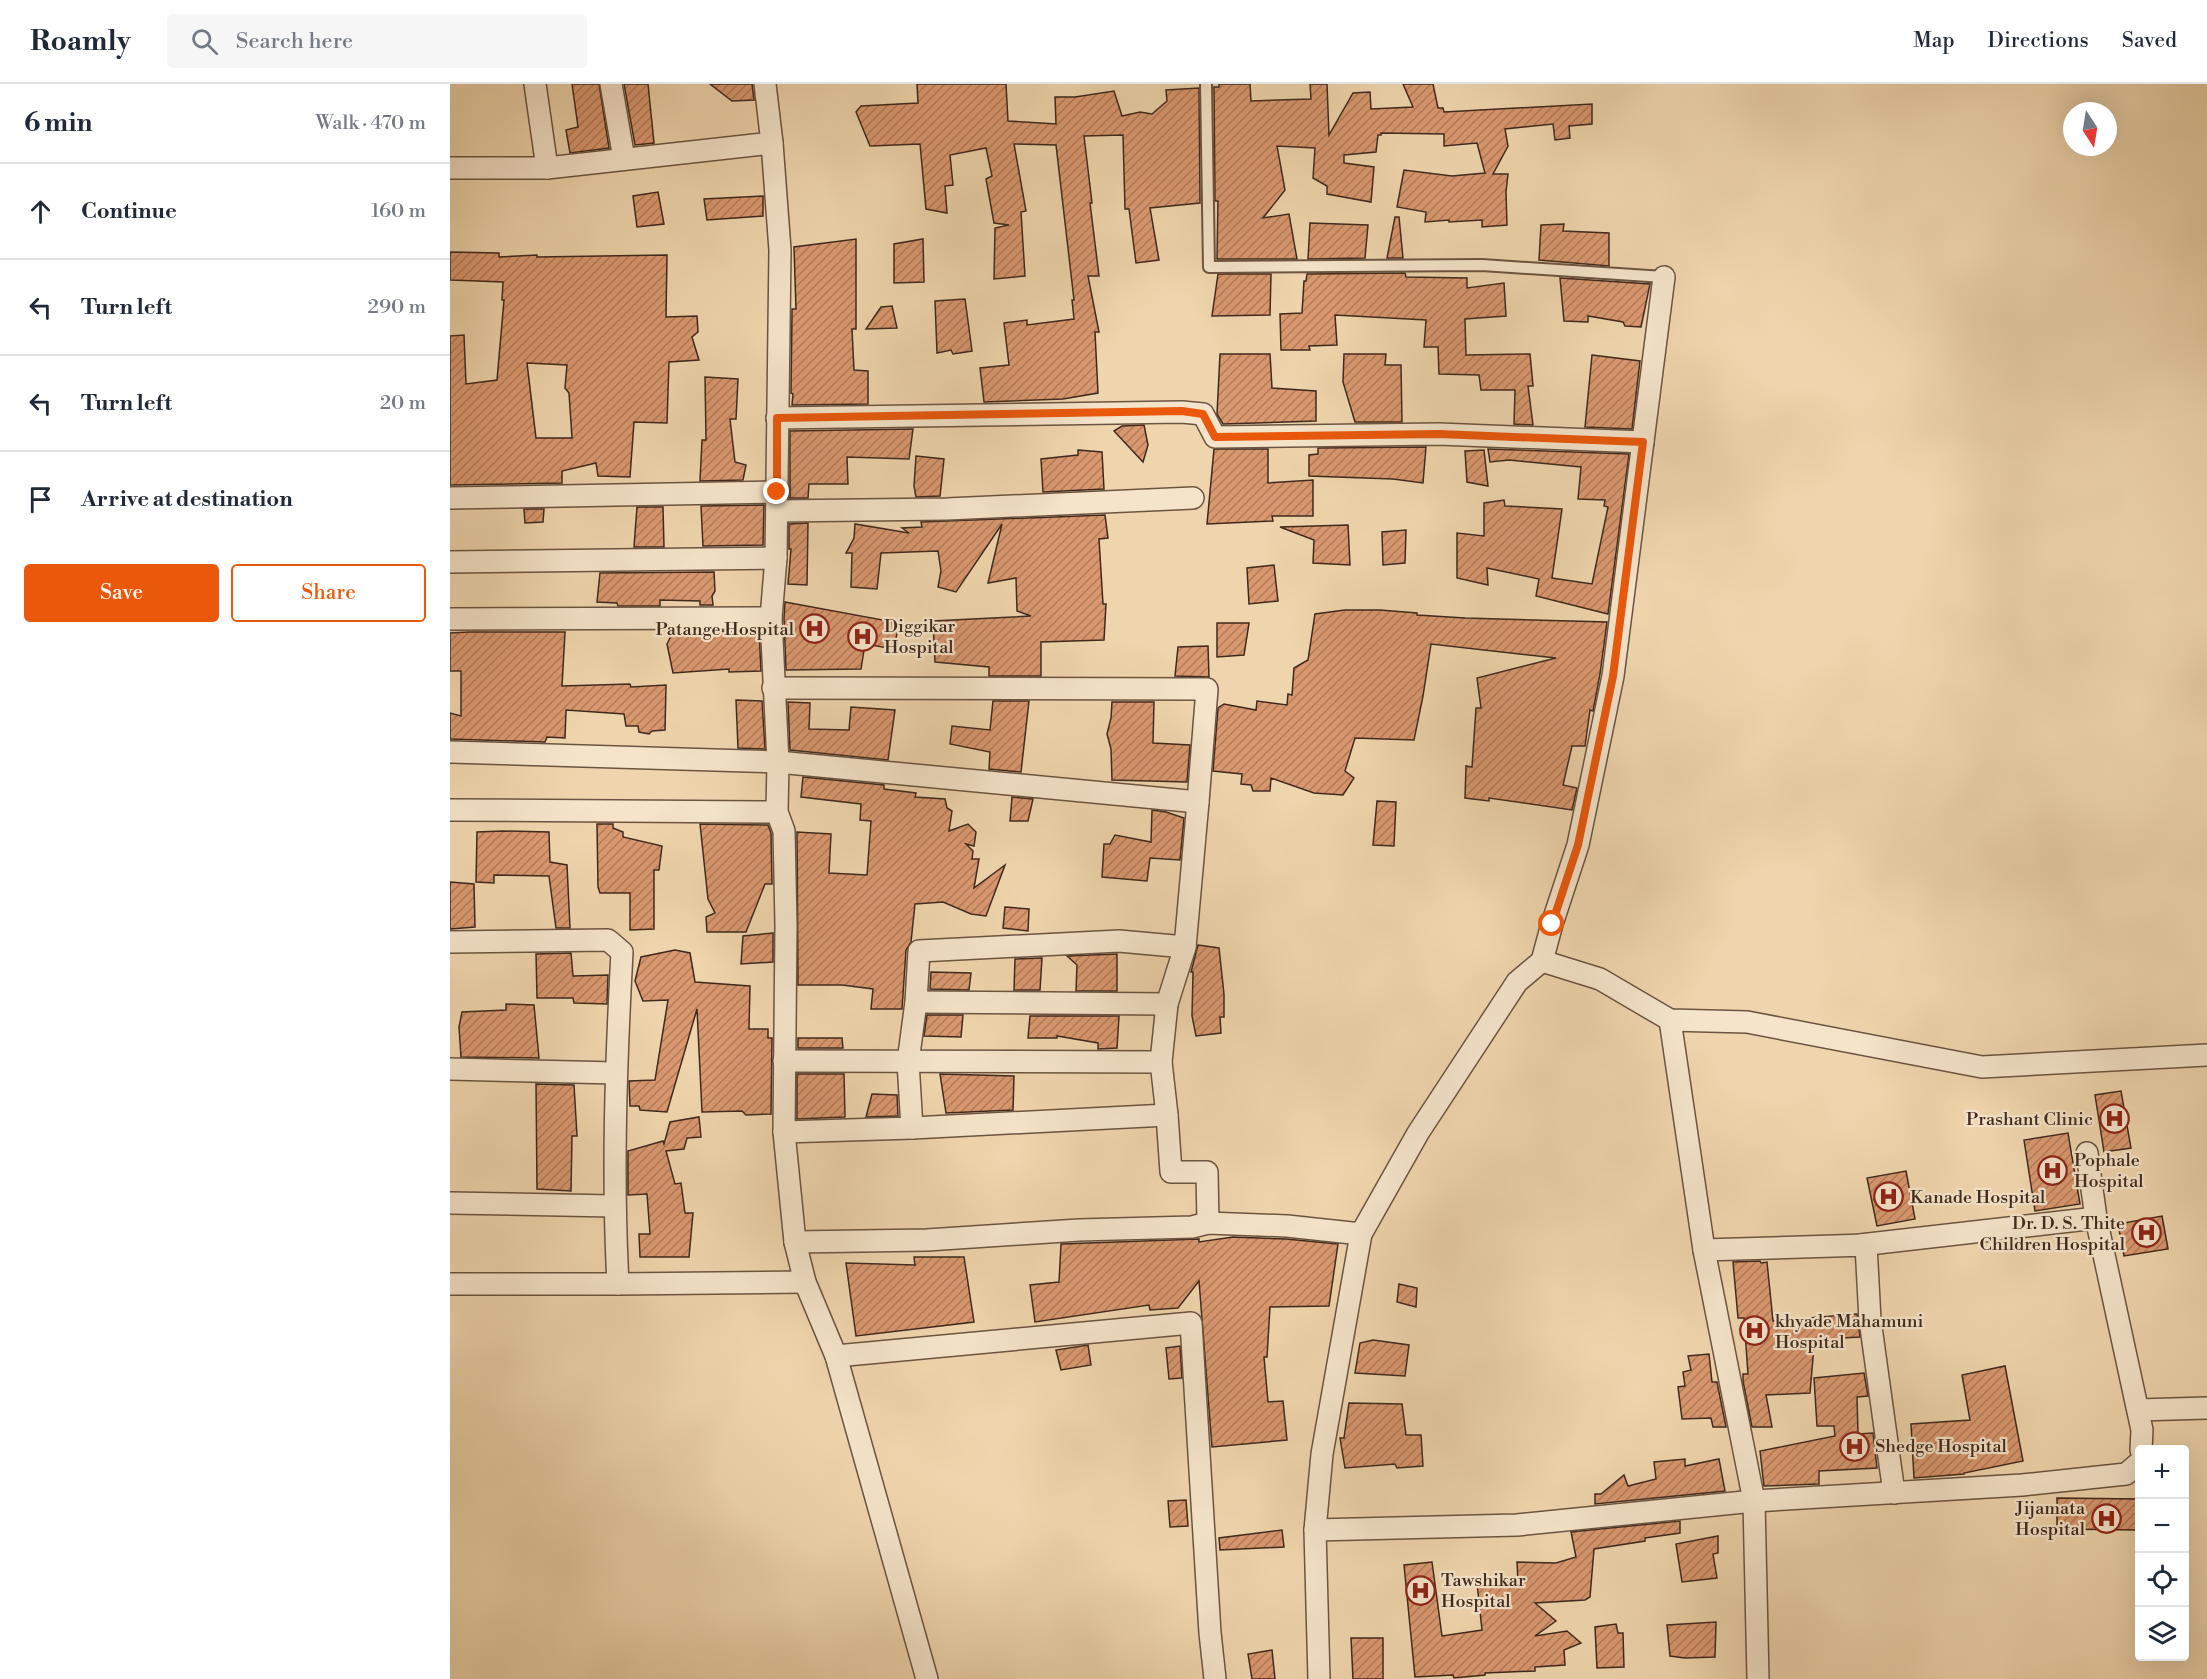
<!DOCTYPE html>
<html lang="en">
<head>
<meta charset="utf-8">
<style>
  :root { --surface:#fff; --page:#f6f6f7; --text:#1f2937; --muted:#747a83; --line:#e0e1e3; --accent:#ea580c }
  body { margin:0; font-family:"Libre Bodoni",serif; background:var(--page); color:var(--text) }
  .controls { position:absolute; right:18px; bottom:18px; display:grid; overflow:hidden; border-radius:6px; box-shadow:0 6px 24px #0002 }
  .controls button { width:54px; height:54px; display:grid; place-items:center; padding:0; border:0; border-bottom:2px solid var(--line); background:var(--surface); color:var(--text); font:30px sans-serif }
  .compass { position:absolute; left:1613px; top:18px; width:54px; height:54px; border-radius:50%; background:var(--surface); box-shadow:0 6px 24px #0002; rotate:168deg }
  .stop { position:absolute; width:18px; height:18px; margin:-14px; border:4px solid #ea580c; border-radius:50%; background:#fff }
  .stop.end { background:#ea580c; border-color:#fff; box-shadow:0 2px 6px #0008 }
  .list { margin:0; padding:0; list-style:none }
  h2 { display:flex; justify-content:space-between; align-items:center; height:78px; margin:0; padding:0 24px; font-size:26px }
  h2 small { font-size:20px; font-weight:400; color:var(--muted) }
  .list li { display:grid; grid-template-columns:39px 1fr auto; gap:18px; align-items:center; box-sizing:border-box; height:96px; padding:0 24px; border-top:2px solid var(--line) }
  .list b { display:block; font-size:22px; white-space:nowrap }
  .list em { font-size:20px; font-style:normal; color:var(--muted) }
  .actions { display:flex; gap:12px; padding:18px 24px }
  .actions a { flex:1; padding:14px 0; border:2px solid var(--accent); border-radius:6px; text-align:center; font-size:21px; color:var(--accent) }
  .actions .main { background:var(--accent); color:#fff }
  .icon { flex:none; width:33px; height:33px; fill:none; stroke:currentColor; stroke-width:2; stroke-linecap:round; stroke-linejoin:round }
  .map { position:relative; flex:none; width:1757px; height:1595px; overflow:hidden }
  header { display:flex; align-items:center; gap:36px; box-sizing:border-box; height:84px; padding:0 30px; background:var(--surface); border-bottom:2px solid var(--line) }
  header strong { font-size:28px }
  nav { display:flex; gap:33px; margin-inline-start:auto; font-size:21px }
  .search { width:420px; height:54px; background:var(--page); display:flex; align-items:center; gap:15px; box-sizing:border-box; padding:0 21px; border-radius:6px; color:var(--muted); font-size:22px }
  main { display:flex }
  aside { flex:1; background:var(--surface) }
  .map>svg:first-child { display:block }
  .building { fill:url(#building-hatch); stroke:#3f291d; stroke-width:1.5; fill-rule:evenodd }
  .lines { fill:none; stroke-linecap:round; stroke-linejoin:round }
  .lane-casing { stroke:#6b5441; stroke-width:14 }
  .street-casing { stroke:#6b5441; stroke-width:24 }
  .lane { stroke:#f5e4ca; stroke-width:10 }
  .street { stroke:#f5e4ca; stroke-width:21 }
  .route { stroke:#ea580c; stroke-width:8 }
  .labels { text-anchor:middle; stroke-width:4.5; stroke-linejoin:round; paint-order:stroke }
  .poi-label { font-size:18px; fill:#3f291d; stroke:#f5e4ca; text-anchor:start }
</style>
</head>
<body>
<header>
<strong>Roamly</strong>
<div class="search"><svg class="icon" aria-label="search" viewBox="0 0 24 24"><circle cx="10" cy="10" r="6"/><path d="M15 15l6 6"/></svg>Search here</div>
<nav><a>Map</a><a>Directions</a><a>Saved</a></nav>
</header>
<main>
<aside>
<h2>6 min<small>Walk · 470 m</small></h2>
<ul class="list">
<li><svg class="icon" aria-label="ahead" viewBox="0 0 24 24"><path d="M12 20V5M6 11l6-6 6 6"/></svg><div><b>Continue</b></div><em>160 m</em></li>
<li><svg class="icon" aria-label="left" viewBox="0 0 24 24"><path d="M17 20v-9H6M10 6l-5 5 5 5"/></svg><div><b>Turn left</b></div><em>290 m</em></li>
<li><svg class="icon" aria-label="left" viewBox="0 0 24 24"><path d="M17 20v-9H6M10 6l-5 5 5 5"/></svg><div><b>Turn left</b></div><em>20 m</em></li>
<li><svg class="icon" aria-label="arrive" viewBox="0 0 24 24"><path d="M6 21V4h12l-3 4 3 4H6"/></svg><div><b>Arrive at destination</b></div></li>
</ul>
<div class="actions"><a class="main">Save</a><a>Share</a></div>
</aside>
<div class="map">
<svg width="1757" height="1595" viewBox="0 0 1757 1595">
  <defs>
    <pattern id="building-hatch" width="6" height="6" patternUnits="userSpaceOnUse" patternTransform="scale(1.5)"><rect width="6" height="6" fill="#da986f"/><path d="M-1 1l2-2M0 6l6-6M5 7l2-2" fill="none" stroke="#b27c5b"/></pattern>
  </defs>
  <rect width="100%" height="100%" fill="#efd5ad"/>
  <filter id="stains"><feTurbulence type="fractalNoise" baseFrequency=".00333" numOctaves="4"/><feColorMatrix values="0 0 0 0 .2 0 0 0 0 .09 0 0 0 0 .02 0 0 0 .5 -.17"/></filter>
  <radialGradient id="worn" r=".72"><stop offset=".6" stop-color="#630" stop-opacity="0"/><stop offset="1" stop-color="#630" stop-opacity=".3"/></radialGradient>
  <g class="building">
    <polygon points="122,0 149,0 159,64 120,69 116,46 128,43"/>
    <polygon points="174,0 198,0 204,59 185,61"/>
    <polygon points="260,0 302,0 304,16 282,17"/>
    <polygon points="467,0 556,0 558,37 606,40 605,13 625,13 664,7 672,32 690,28 702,30 717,17 716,6 749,4 750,119 700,124 709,176 686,179 679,125 675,125 673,51 634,52 642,119 640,119 649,192 638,192 649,248 645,248 648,309 613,315 534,318 530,284 559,281 554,239 577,236 577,241 624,235 622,216 624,216 606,61 564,60 576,127 571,128 575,192 544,195 545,144 559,141 544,139 536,95 542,92 536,64 500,71 503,101 495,102 497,129 476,125 470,60 420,62 406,28 411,22 468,19"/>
    <polygon points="769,0 800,0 801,17 861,15 860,0 877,0 879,51 903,9 920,8 921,25 963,23 953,0 983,0 988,24 993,24 994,28 1142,20 1142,40 1119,42 1120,54 1105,56 1103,40 1055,45 1058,62 1043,90 1058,90 1056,108 1057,141 1032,143 1032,136 999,138 999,136 975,138 976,128 947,123 954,86 1002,92 1035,89 1027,59 994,62 994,50 931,49 931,51 928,51 926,68 894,71 894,79 924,83 921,118 877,110 877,102 863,94 865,64 827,62 835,106 813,134 839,130 847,175 767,175 768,117 765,117 764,3 769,3"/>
    <polygon points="208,108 214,140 187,143 183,112"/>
    <polygon points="313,112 313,132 257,136 254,115"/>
    <polygon points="945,133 949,133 953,174 937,174"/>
    <polygon points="860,139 918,141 915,174 858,175"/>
    <polygon points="1114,140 1113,147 1159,149 1159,182 1089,176 1091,141"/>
    <polygon points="406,155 406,245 402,245 404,286 418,287 418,320 342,321 343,310 341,309 342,230 342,225 346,225 344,163"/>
    <polygon points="473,155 474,198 444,199 444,160"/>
    <path d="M0,168L49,169V173L87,171V173L217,171L216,233L247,232L248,248L242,253L249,276L219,278L217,339L184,338L180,393L148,392L146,379L112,387V399L0,401V252L14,251L16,300L47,296L54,216H52L53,198L0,196ZM77,279L117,281L115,304L119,309L122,354H86Z"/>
    <polygon points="955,189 956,193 1017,194 1017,204 1054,199 1056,232 1015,235 1016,271 1080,270 1083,302 1078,302 1083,341 1064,340 1065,306 1031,306 1029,291 989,290 988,263 974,263 976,236 885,231 887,261 859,262 860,266 831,266 830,230 852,229 854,197 856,197 857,190"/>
    <polygon points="768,190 821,190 820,231 762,232"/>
    <polygon points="1110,194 1200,200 1191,243 1175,242 1173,238 1138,232 1138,238 1114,237"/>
    <polygon points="515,215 522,267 503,270 501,266 487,269 485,217"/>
    <polygon points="442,222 447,244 416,245 431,223"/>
    <polygon points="770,270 820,270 822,304 866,307 866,337 773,340 767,330"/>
    <polygon points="894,270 936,270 935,281 951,281 952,338 905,338 893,298"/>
    <polygon points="1142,271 1190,277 1182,345 1135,343"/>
    <polygon points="255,293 288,295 286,335 280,335 285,378 296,381 293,396 250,397 252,356 256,356"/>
    <polygon points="694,341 698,361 693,378 664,347 672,342"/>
    <polygon points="463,345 459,375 397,373 398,400 359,400 358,414 340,414 340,347"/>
    <polygon points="976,363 973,399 943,395 859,392 859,371 868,370 868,364"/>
    <polygon points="764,365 818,365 818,399 863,396 863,432 822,432 823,437 757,440"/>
    <polygon points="1038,365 1179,370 1158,530 1086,512 1089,495 1037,484 1038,501 1007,494 1007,449 1034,452 1034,419 1054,416 1055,422 1112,425 1102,494 1142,500 1158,423 1154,422 1155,416 1128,415 1131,383 1059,376 1040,378"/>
    <polygon points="628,366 652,368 654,405 593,408 591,375 628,371"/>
    <polygon points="1034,366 1038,402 1017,398 1015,367"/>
    <polygon points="466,372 494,375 490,412 466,413 464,402"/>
    <polygon points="314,421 313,461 253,462 251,422"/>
    <polygon points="187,423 213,423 214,463 184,463"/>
    <polygon points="74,425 94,425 93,438 75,439"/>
    <polygon points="655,431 658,454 649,455 653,520 656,520 654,556 591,558 591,592 539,592 539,583 485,578 483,537 581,532 567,527 566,494 538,499 552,440 506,508 488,503 491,487 488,467 431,469 427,505 401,503 402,469 396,469 404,454 405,440 459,449 452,444 472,443 471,438"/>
    <polygon points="358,439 357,501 338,500 341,465 339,465 339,440"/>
    <polygon points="898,441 900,481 863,479 864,456 830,443"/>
    <polygon points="956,446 955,479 933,481 932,448"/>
    <polygon points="824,481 828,517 799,520 797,484"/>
    <polygon points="264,488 265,507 262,512 263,521 250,521 250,517 210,516 210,522 168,522 167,519 147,518 150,489"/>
    <polygon points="335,518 449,539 444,565 415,560 411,585 336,586 334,534"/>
    <polygon points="895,526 930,526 967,529 967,531 1015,534 1157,538 1150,590 1143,627 1140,626 1135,662 1122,662 1113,701 1127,704 1122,726 1039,714 1039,717 1015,714 1016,682 1022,683 1026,624 1031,624 1027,594 1106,574 981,560 973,612 964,656 905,654 895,687 904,694 893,711 864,709 821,694 820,707 803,707 801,701 791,700 792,690 763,687 768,624 774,620 806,626 807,617 837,621 838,610 842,611 844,584 858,576 865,530"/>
    <polygon points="767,539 799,539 794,571 767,573"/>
    <polygon points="251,547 309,547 311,587 279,588 279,585 223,589 217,560 222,550 251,549"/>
    <polygon points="19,548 115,548 112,602 180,600 181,603 216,601 215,646 202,647 199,650 189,648 188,642 176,642 174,630 116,626 115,654 97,653 95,658 0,655 0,629 11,632 11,587 0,587 0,549"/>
    <polygon points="758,562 759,593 725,592 728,563"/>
    <polygon points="286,616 312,617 315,665 288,664"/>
    <polygon points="543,617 579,617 571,688 539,685 540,668 500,660 502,642 540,646"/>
    <polygon points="338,618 360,619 359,645 399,646 401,623 445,626 438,676 340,666"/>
    <polygon points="662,618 704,618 703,659 740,661 737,698 662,696 661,665 657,650 661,634"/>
    <polygon points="353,693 434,701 434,705 466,709 465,713 495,715 497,724 502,727 499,747 518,740 526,748 524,762 516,760 523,767 522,775 529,775 524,804 555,781 536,832 521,830 493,818 465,820 461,858 456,866 452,925 421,925 423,905 392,901 348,901 347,748 381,750 379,789 417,791 421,737 410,736 411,720 351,713"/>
    <polygon points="562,713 583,715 578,737 560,737"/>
    <polygon points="927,717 946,718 944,762 923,761"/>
    <polygon points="702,726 716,728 734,734 730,776 700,774 697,797 652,793 654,760 660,760 665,751 701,758"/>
    <polygon points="147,740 163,740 163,744 173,748 173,753 212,762 209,786 204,786 204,845 180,846 180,809 150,809 148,803"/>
    <polygon points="250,740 318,741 321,749 322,800 315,800 296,848 257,848 256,833 265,829 258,815"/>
    <polygon points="53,747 99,748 100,778 117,781 120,844 106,844 99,792 44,791 44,799 26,798 27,748"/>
    <polygon points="0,798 24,800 25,843 0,845"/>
    <polygon points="555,823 579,825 578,847 553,844"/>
    <polygon points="323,849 323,878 291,880 293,852"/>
    <polygon points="748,861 769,864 774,910 774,933 770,933 771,949 746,952 742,932 743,888 741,888"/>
    <polygon points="225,866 240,869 245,898 300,902 299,945 318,945 318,954 322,954 321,1030 296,1031 292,1027 252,1028 247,925 217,1028 190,1026 189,1022 180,1022 179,997 205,996 218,916 193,917 185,897 191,873"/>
    <polygon points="121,869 123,892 158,891 157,920 124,919 123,914 87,914 86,870"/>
    <polygon points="667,870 667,907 626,907 627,881 617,872"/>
    <polygon points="592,874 590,906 564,906 565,875"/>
    <polygon points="481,888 521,889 519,906 480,905"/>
    <polygon points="56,920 84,921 89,974 11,973 9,943 12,928 56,926"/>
    <polygon points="477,931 513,931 511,953 474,952"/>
    <polygon points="580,932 669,932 667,964 648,965 648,959 607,952 607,954 578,954"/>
    <polygon points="348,954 392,954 393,964 348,964"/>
    <polygon points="347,990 394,990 395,1033 347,1035"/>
    <polygon points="490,990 564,992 563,1026 496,1029"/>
    <polygon points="86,1000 124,1001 127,1052 122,1052 121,1107 87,1105"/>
    <polygon points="1671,1007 1681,1064 1654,1068 1645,1011"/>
    <polygon points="422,1010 447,1011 448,1032 416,1033"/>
    <polygon points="249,1033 251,1053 237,1054 234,1065 216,1067 225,1100 231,1099 235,1129 243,1129 239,1173 190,1173 189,1150 200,1150 197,1110 178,1111 178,1067 213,1057 214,1060 220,1038"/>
    <polygon points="1618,1049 1630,1120 1585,1127 1574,1056"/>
    <polygon points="1456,1087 1465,1135 1427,1142 1417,1094"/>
    <polygon points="1712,1132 1718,1165 1674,1172 1668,1140"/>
    <polygon points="783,1153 836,1155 888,1160 879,1222 820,1223 817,1273 814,1273 818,1318 833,1317 837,1356 762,1363 749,1197 728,1224 700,1226 699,1221 585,1238 580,1201 609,1198 611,1160 749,1155 749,1158"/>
    <polygon points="464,1173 514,1173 524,1238 406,1252 396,1179 465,1181"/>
    <polygon points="1310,1177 1311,1179 1317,1178 1323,1237 1407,1230 1410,1253 1392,1254 1392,1261 1364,1262 1360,1309 1316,1311 1322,1343 1302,1343 1293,1297 1293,1290 1298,1290 1294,1234 1288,1234 1283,1178"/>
    <polygon points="949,1200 967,1204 966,1223 947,1218"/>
    <polygon points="923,1256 959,1261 955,1292 905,1289 910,1259"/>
    <polygon points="638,1261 641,1281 611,1286 606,1266"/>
    <polygon points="730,1262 732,1294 719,1295 716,1264"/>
    <polygon points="1259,1270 1262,1298 1267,1298 1276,1343 1263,1343 1261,1334 1232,1335 1228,1303 1235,1302 1233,1288 1241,1286 1238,1272"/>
    <polygon points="1555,1282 1573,1377 1514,1389 1514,1390 1464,1394 1461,1340 1520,1336 1512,1291"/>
    <polygon points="1414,1289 1418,1312 1407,1313 1408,1350 1423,1349 1427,1384 1369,1387 1369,1400 1314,1402 1310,1367 1385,1352 1384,1342 1367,1342 1364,1294"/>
    <polygon points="899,1319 952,1320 956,1351 971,1351 973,1382 947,1384 945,1380 895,1384 890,1354 894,1354"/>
    <polygon points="1235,1375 1235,1382 1269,1375 1275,1407 1145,1420 1145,1410 1151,1410 1174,1391 1178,1402 1206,1395 1204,1378"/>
    <polygon points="1607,1414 1689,1415 1689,1446 1607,1445"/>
    <polygon points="736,1416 738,1442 720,1443 718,1417"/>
    <polygon points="1230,1437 1230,1449 1195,1454 1195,1457 1144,1465 1140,1513 1135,1516 1085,1519 1106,1537 1085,1552 1117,1547 1131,1559 1114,1566 1115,1581 1085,1583 1085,1587 1035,1589 1035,1591 1004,1594 1003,1591 965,1593 954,1481 982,1478 992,1552 1032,1546 1027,1499 1068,1497 1067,1478 1106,1479 1126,1473 1121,1448"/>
    <polygon points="832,1446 834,1463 770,1466 769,1454"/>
    <polygon points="1268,1452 1268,1469 1263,1470 1267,1494 1232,1498 1226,1460"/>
    <polygon points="1266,1538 1265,1573 1235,1574 1220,1572 1217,1541"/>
    <polygon points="1166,1540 1168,1549 1173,1549 1174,1583 1147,1584 1145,1543"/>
    <polygon points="901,1554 933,1554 933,1595 903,1595"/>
    <polygon points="822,1566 825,1595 802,1595 798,1570"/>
  </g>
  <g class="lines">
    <defs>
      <polyline id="lane" points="756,0 759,183 1032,181 1214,193"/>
      <g id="street">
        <polyline points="85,0 97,84"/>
        <polyline points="161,0 174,75"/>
        <polyline points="315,0 322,59 330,166 326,474 321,534 328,678 327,728 334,747 336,841 334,1048 345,1158 355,1198 386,1272 477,1595"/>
        <polyline points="0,84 97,84 322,59"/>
        <polyline points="327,334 732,328 753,330 765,353 989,350 1193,358"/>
        <polyline points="0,414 327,408"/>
        <polyline points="327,427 497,425 743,414"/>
        <polyline points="0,478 326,474"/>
        <polyline points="0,535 321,534"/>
        <polyline points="0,668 328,678 748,718 757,605 323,604"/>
        <polyline points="0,726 327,728"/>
        <path d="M0,858L158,856L172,868C166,979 162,1089 168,1200H0"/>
        <polyline points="1092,877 1150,895 1220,936 1297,938 1532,983 1757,971"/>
        <polyline points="466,918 717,920"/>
        <polyline points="1220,936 1254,1166 1304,1417 1308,1595"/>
        <polyline points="334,977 711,978 717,1031 462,1044"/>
        <polyline points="711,978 717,920 735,863"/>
        <polyline points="0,985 166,989"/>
        <polyline points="717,1031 721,1088 757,1088 758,1139"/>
        <polyline points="334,1048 462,1044 458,978 466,918 469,867 669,857 735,863 748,718"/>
        <polyline points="1637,1069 1646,1134 1692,1346 1691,1366"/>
        <polyline points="0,1119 164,1122"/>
        <polyline points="345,1158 477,1156 629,1146 742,1143 758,1139 837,1142 911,1150"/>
        <polyline points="1410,1161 1646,1134"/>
        <polyline points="1254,1166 1416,1161 1420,1236 1444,1409"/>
        <polyline points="168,1200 355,1198"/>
        <polyline points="386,1272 741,1239 760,1549 765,1595"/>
        <polyline points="1688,1326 1757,1324"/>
        <polyline points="865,1446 1067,1441 1304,1417 1572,1401 1676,1390 1690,1378"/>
        <polyline points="869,1595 865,1446 872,1370 911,1150 968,1049 1067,898 1092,877 1102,840 1128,761 1163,592 1214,193"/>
      </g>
    </defs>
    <use href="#lane" class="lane-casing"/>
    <use href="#street" class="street-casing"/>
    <use href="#lane" class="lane"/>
    <use href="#street" class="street"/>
  </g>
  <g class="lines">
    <polyline class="route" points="327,408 327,334 732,327 753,330 765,353 989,350 1193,358 1163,592 1128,761 1102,840"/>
  </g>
  <defs>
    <symbol id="hospital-ring" viewBox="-11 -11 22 22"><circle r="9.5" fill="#f5e4ca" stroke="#8f2418" stroke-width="1.5"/><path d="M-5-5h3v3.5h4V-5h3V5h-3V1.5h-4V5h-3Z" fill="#8f2418"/></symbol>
  </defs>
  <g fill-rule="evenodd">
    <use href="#hospital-ring" x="348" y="528" width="33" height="33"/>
    <use href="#hospital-ring" x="396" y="536" width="33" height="33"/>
    <use href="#hospital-ring" x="1648" y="1018" width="33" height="33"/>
    <use href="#hospital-ring" x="1586" y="1070" width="33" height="33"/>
    <use href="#hospital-ring" x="1422" y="1096" width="33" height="33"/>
    <use href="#hospital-ring" x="1680" y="1132" width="33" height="33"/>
    <use href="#hospital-ring" x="1288" y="1230" width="33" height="33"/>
    <use href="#hospital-ring" x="1388" y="1346" width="33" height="33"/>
    <use href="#hospital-ring" x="1640" y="1418" width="33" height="33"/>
    <use href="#hospital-ring" x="954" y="1490" width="33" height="33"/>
  </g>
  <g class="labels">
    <g class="poi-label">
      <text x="434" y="548">Diggikar<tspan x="434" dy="21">Hospital</tspan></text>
      <text x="344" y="551" text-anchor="end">Patange Hospital</text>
      <text x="1643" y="1041" text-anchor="end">Prashant Clinic</text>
      <text x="1624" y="1082">Pophale<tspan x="1624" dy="21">Hospital</tspan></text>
      <text x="1460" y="1119">Kanade Hospital</text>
      <text x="1675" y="1145" text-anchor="end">Dr. D. S. Thite<tspan x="1675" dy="21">Children Hospital</tspan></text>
      <text x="1325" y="1243">khyade Mahamuni<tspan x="1325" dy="21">Hospital</tspan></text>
      <text x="1425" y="1368">Shedge Hospital</text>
      <text x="1635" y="1430" text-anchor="end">Jijamata<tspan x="1635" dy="21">Hospital</tspan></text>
      <text x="991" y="1502">Tawshikar<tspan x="991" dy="21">Hospital</tspan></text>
    </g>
  </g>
  <rect width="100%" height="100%" filter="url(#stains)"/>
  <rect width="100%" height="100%" fill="url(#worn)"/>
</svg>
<div class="controls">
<button>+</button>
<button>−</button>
<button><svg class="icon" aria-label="locate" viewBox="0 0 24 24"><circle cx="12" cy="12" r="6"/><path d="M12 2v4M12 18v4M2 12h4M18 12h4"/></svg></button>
<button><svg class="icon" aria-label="layers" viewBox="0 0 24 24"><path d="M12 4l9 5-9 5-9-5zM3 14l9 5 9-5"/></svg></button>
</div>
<svg class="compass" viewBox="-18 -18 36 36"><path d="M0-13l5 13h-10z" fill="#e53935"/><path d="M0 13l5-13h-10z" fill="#747a83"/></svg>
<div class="stop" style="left:1102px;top:840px"></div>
<div class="stop end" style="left:327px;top:408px"></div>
</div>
</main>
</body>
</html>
